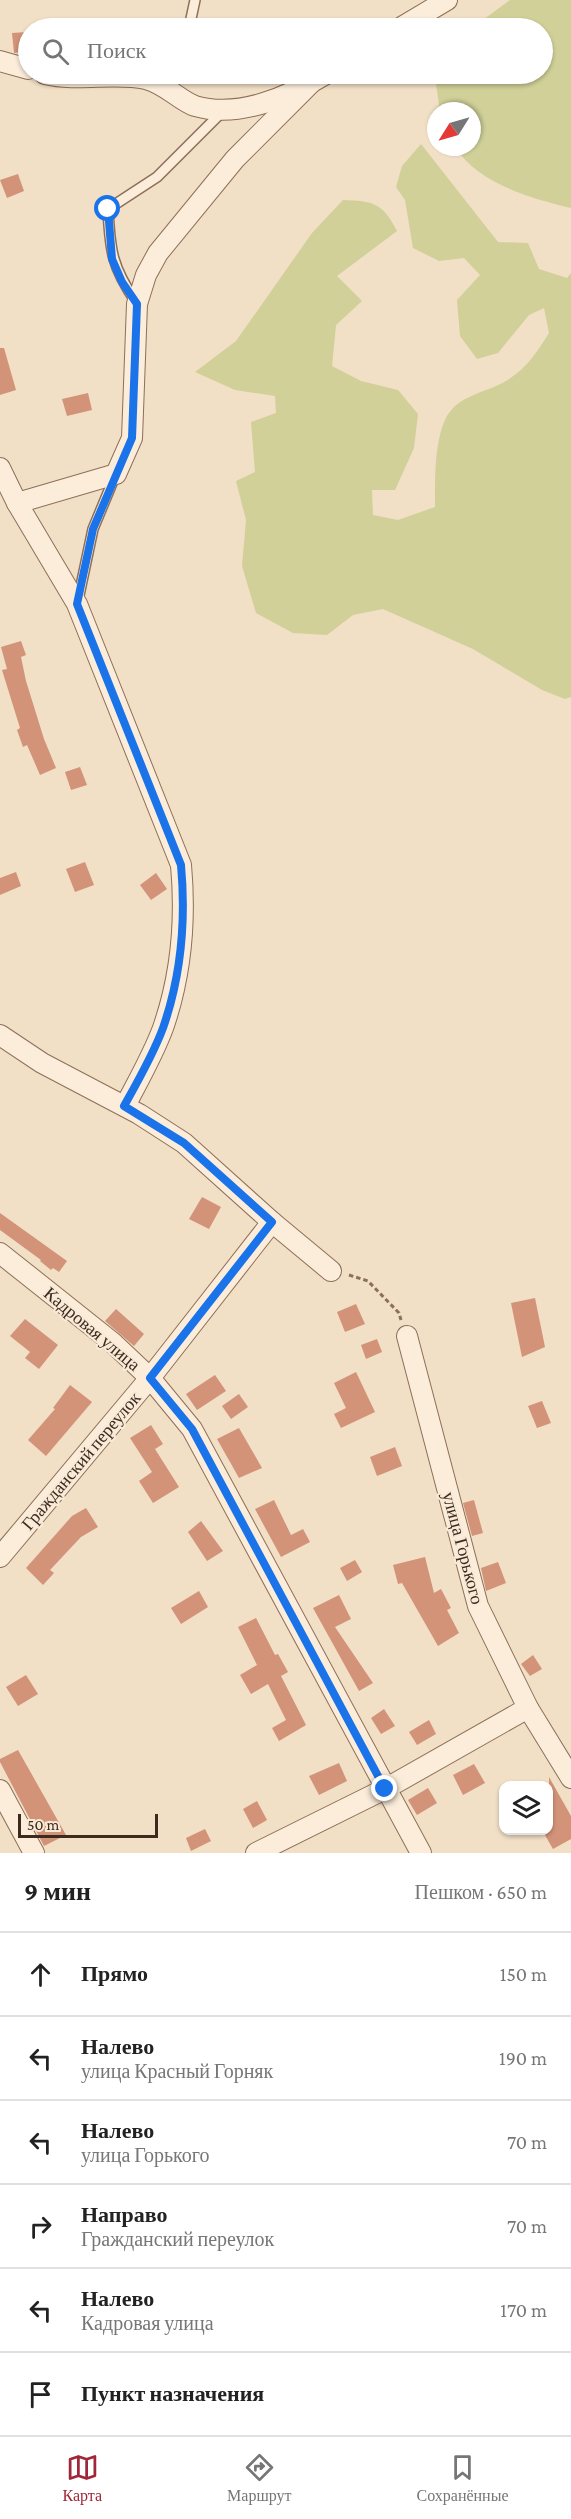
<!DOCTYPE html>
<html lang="ru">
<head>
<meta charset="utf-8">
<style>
  :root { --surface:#fff; --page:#f2f2f2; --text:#222; --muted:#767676; --line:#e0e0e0; --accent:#a12637 }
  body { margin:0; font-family:"Crimson Pro",serif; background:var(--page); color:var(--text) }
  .controls { position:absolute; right:18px; bottom:18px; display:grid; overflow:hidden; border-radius:12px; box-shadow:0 2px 4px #0004 }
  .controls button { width:54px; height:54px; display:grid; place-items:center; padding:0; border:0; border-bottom:2px solid var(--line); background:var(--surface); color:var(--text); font:30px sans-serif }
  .compass { position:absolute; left:427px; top:102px; width:54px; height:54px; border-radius:50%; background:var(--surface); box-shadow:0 2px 4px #0004; rotate:233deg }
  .scale { position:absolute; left:18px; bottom:15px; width:140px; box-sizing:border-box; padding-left:6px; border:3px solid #3d2a1f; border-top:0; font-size:16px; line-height:21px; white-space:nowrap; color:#3d2a1f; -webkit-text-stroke:4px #f8ead6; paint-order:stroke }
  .stop { position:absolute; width:18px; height:18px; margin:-14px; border:4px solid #1a73e8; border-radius:50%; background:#fff }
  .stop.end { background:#1a73e8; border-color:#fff; box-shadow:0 2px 6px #0008 }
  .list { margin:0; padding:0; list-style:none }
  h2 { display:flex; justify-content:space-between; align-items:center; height:78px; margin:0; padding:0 24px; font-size:26px }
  h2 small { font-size:20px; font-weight:400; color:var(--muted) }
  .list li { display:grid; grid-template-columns:39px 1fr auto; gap:18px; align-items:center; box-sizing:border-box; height:84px; padding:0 24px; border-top:2px solid var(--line) }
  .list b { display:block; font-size:22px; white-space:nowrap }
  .list p { margin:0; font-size:20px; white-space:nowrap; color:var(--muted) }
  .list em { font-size:20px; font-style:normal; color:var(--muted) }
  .icon { flex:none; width:33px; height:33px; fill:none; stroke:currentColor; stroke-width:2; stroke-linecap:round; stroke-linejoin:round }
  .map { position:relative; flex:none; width:571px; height:1853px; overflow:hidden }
  .search { position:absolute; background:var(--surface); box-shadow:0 2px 4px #0004; left:18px; right:18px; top:18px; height:66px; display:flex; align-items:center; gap:15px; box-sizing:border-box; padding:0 21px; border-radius:33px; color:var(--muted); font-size:22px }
  .sheet { height:582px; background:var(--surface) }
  nav { display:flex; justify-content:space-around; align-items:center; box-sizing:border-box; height:84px; border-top:2px solid var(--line); background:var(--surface); font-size:16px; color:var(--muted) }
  nav a { display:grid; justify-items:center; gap:3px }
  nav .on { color:var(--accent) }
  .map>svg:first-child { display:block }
  .green { fill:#d0d098 }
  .building { fill:#d29379 }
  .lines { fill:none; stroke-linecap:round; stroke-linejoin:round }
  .lane-casing { stroke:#8e6f5a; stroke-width:12 }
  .street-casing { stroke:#8e6f5a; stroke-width:22 }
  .path { stroke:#8e6f5a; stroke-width:3; stroke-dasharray:4.5 3; stroke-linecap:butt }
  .lane { stroke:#fbedda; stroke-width:9 }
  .street { stroke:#fbedda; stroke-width:20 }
  .route { stroke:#1a73e8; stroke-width:8 }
  .labels { text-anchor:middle; stroke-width:4.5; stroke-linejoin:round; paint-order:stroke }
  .street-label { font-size:18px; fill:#3d2a1f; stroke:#f8ead6 }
</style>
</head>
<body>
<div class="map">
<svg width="571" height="1853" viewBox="0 0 571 1853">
  <rect width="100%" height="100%" fill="#f1dfc6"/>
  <g class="green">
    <path d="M510,0H571V208C530,198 479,184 455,147H472V111H440L436,84L443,74H542V28H472Z"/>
    <path d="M421,144L498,242L528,243L539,269L567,278L571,273V697L565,699L542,690L473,649L383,609L353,615L327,635L293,633L256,613L242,566L246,520L236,481L255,472L251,422L276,413L275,396L235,390L195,372L236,341L312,233L343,200C373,201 383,203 397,231L337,276L362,301L336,325L332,366L361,381L398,390L418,414L414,448L395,490H372L373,515L398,520L435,507C435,481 434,444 445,420C456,395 486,393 506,381C527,368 537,352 549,333L544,308L529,315L498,353L477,359L460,336L457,300L480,275L464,258L439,261L413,248L405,200L396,187L402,166Z"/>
  </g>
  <g class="building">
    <polygon points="27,32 28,51 14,53 12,33"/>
    <polygon points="18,174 24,191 7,198 0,180"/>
    <polygon points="0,348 4,348 16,390 0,395"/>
    <polygon points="88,393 92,410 67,416 62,399"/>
    <polygon points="21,641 26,655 21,657 26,681 44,739 56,768 40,775 27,745 23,747 17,730 20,728 2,670 7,669 1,647"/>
    <polygon points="80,767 87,785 71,790 65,772"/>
    <polygon points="85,862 94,885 75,892 66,869"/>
    <polygon points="16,872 21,886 0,895 0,878"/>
    <polygon points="156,873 167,889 151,900 140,885"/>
    <polygon points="202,1197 221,1207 209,1229 189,1219"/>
    <polygon points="0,1213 67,1261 59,1272 53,1268 51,1270 40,1261 41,1260 0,1230"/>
    <polygon points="535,1298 545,1347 522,1357 511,1303"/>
    <polygon points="356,1304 365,1324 345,1332 337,1312"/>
    <polygon points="116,1309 144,1334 134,1346 105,1321"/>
    <polygon points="25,1319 58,1345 39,1369 25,1358 30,1352 10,1336"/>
    <polygon points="377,1339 382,1352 366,1359 361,1345"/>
    <polygon points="356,1372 375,1412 341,1428 334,1414 346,1408 334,1383"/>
    <polygon points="215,1375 226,1391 197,1410 186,1394"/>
    <polygon points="70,1385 92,1402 46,1456 28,1440 55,1409 53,1408"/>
    <polygon points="239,1394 248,1407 231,1419 222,1406"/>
    <polygon points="542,1401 551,1423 537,1428 528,1406"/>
    <polygon points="151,1425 163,1444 155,1449 179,1487 153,1503 139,1481 152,1472 130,1438"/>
    <polygon points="239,1428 262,1468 239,1478 217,1439"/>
    <polygon points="395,1447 402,1466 377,1476 370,1457"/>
    <polygon points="274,1500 291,1535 303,1529 310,1542 281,1557 255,1509"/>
    <polygon points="474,1500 483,1533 472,1536 463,1503"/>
    <polygon points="86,1508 98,1527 81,1537 50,1570 54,1573 43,1585 26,1568 72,1516"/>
    <polygon points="201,1521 223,1551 207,1561 188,1532"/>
    <polygon points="425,1557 434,1593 441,1589 451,1608 447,1610 459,1633 438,1646 402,1583 398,1584 393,1565"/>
    <polygon points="355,1560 362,1572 347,1581 340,1568"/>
    <polygon points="498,1562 506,1583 486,1591 481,1568"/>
    <polygon points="199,1591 208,1607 181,1624 171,1608"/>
    <polygon points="339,1595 351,1619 335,1627 373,1683 359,1691 313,1608"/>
    <polygon points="256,1618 275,1655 278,1654 288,1672 281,1676 306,1725 279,1741 272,1728 286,1720 268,1684 251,1694 240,1675 257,1665 238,1627"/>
    <polygon points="533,1655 542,1669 530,1676 521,1664"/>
    <polygon points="26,1675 38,1694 18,1706 6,1687"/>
    <polygon points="384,1709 395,1726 381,1734 371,1718"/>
    <polygon points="429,1720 436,1734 417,1745 409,1732"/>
    <polygon points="18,1750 66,1835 44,1846 0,1762 0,1759"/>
    <polygon points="339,1763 347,1781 319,1795 309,1776"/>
    <polygon points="474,1764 485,1783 463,1795 453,1775"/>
    <polygon points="549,1777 571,1816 571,1839 553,1849 542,1830 549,1830"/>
    <polygon points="428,1788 437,1803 417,1815 408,1800"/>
    <polygon points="257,1801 267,1820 253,1828 243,1809"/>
    <polygon points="205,1829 211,1841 191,1851 186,1838"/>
  </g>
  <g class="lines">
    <defs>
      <g id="lane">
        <polyline points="189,28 195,0"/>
        <polyline points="171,89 178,74"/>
        <path d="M136,302C112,267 110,251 108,209L157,177L224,110"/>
        <polyline points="78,600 93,529 115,476"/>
      </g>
      <g id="street">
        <polyline points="400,28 447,0"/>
        <polyline points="0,61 28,69"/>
        <path d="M45,74C78,82 115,72 146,79C166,84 180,101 195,106C240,119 289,96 326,74"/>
        <path d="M0,468L17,503L77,604L181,865C186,920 181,976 163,1028C153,1055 138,1081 125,1106"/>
        <polyline points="17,503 116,474 132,438 137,304 146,275 158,253 235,159 311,83"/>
        <polyline points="0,1035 42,1063 139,1114 184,1143 272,1222 331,1271"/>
        <polyline points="0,1253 112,1342 150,1378 192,1429 421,1853"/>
        <polyline points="407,1336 478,1606 528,1708 571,1778"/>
        <polyline points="0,1557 150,1378 272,1222"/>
        <polyline points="0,1790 34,1853"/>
        <polyline points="256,1853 385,1789 528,1708"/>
      </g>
    </defs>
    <use href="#lane" class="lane-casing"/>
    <use href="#street" class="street-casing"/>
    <polyline class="path" points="349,1275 368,1281 399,1313 401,1320"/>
    <use href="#lane" class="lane"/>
    <use href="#street" class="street"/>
  </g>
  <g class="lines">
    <path class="route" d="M108,209L112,259L122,282L137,304L132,438L93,529L77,604L181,865C186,920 181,976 163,1028C153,1055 138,1081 124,1106L184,1143L272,1222L150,1378L192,1429L385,1789"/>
  </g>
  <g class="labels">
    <g class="street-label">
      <text transform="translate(92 1329) rotate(40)" y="6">Кадровая улица</text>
      <text transform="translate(81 1461) rotate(-50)" y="6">Гражданский переулок</text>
      <text transform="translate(463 1548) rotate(75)" y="6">улица Горького</text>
    </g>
  </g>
</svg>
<div class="controls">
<button><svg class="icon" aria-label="layers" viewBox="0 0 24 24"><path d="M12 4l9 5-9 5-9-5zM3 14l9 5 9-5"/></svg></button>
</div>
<svg class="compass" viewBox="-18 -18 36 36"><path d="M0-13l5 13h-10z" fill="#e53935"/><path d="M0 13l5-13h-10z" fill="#767676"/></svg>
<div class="scale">50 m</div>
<div class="stop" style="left:108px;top:209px"></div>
<div class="stop end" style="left:385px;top:1789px"></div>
<div class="search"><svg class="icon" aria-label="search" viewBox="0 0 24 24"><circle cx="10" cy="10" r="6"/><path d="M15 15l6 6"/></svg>Поиск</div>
</div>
<section class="sheet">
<h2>9 мин<small>Пешком · 650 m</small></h2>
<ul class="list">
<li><svg class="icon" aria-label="ahead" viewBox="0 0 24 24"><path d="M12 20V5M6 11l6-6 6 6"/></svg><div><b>Прямо</b></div><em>150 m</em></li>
<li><svg class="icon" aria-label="left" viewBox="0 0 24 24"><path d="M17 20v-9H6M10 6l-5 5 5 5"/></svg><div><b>Налево</b><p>улица Красный Горняк</p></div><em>190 m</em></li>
<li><svg class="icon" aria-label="left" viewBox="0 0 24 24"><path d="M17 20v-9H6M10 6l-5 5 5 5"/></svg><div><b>Налево</b><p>улица Горького</p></div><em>70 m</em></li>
<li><svg class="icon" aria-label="right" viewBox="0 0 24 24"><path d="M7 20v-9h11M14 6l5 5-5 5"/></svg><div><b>Направо</b><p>Гражданский переулок</p></div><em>70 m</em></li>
<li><svg class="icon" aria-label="left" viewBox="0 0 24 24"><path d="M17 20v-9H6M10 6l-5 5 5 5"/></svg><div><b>Налево</b><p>Кадровая улица</p></div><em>170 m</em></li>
<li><svg class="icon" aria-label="arrive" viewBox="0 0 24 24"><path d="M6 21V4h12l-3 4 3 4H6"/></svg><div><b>Пункт назначения</b></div></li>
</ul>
</section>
<nav>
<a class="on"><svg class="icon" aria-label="map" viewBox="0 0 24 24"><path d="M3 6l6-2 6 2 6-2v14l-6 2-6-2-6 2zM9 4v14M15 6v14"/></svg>Карта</a>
<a><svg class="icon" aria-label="directions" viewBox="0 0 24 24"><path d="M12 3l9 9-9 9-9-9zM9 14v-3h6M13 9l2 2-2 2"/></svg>Маршрут</a>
<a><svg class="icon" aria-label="saved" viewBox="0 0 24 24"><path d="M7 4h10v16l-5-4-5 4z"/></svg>Сохранённые</a>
</nav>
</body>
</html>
